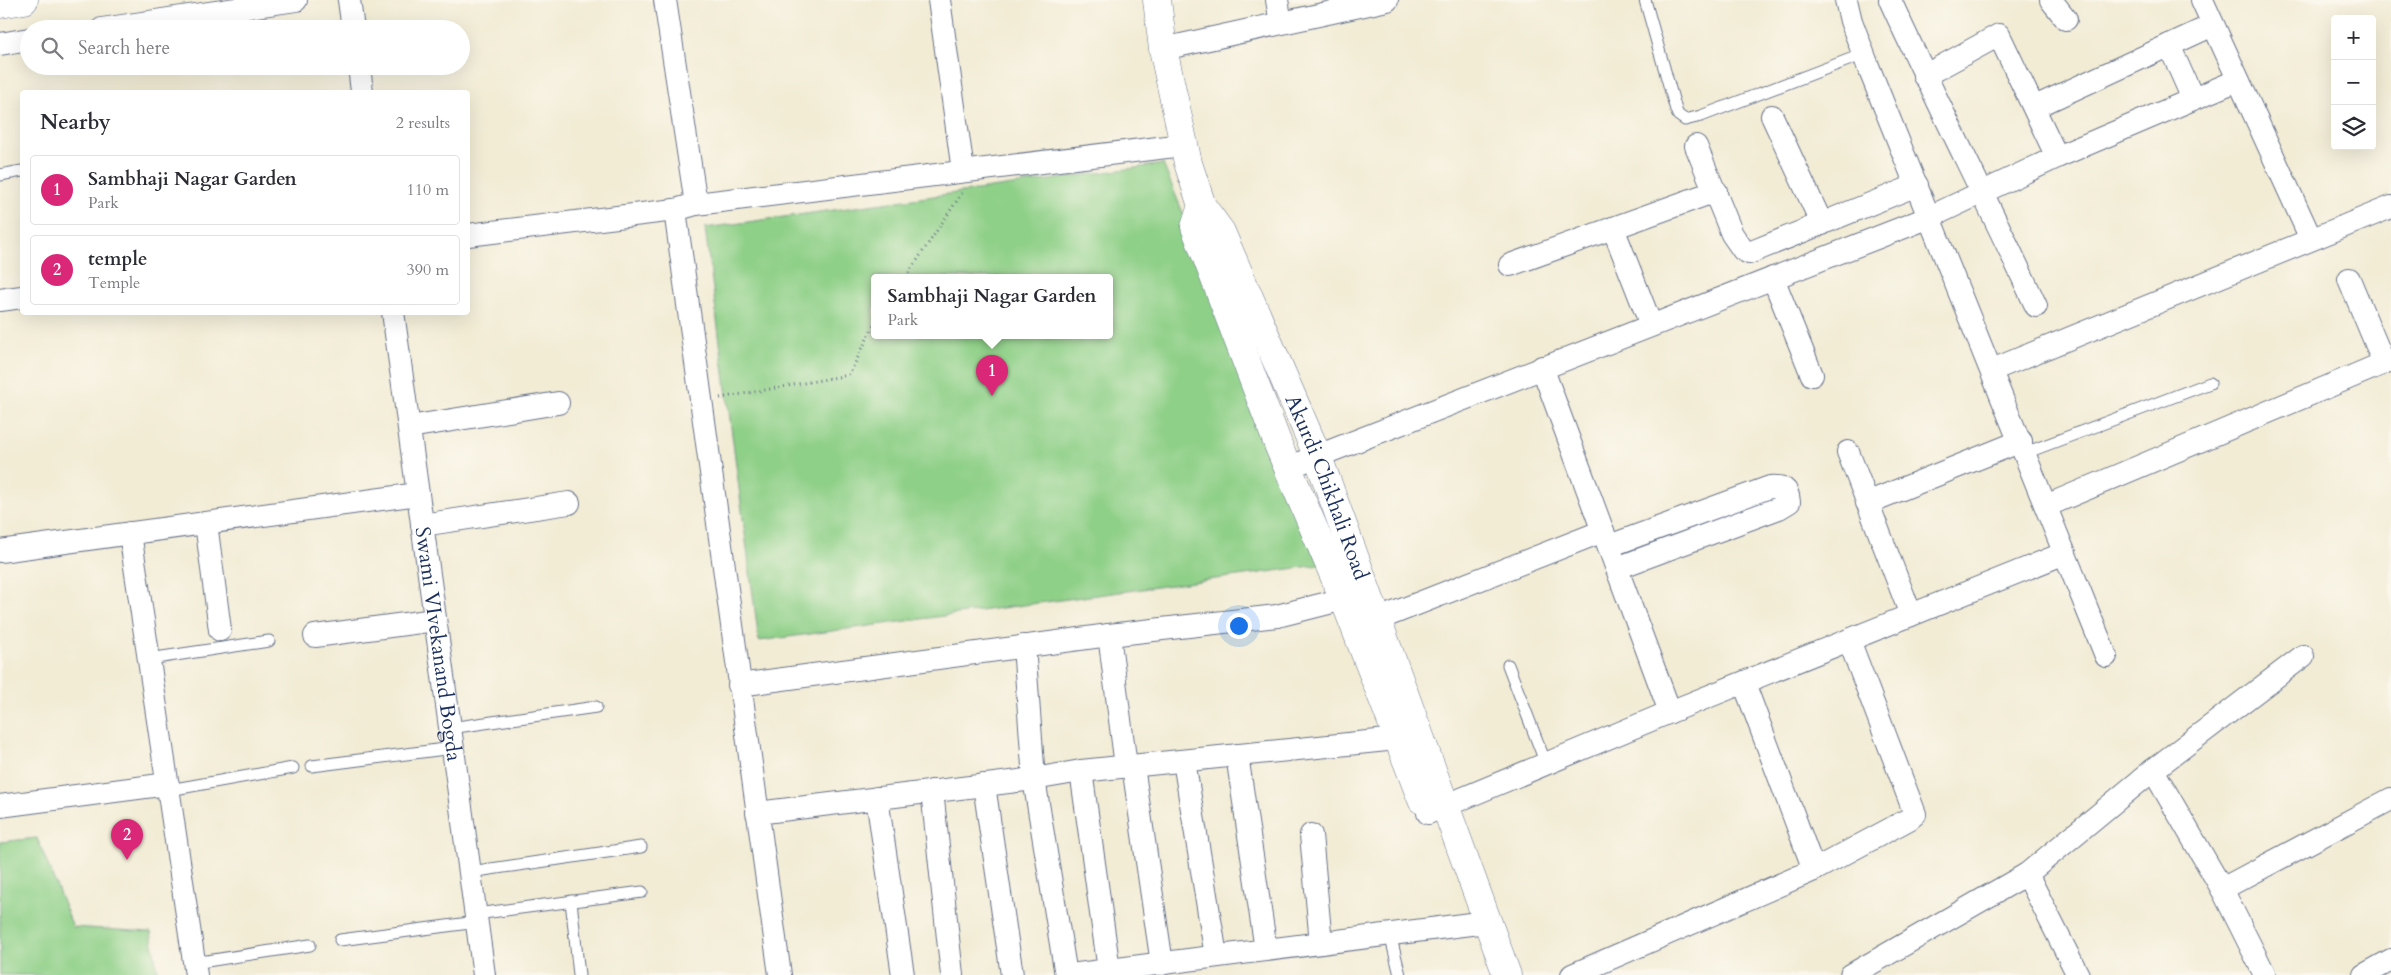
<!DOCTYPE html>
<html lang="en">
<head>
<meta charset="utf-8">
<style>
  :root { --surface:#fff; --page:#f2f2f3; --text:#2b2b33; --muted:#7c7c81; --line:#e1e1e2; --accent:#db2777 }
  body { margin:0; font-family:Cardo,serif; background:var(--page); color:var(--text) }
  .controls { position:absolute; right:15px; top:15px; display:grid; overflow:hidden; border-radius:5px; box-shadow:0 5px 20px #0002 }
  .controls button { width:45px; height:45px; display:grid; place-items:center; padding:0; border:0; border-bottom:1px solid var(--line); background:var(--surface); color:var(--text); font:25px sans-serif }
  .you { position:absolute; left:1238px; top:625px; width:18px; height:18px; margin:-12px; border:4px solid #fff; border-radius:50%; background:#1a73e8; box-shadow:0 0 0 8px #1a73e833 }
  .badge { display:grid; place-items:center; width:32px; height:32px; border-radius:50%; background:var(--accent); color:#fff; font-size:16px; font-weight:700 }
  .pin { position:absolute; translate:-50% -41px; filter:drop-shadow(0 1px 2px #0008) }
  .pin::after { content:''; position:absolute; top:26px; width:18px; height:15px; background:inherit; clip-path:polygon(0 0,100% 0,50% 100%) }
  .popup { position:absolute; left:871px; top:274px; width:242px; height:65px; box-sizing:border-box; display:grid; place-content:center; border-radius:5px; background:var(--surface); filter:drop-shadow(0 1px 4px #0005); font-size:16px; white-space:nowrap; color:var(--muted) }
  .popup b { font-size:19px; color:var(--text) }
  .popup::after { content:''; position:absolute; left:50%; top:100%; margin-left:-10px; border:10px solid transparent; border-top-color:var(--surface) }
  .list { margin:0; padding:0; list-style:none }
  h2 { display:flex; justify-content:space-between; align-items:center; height:65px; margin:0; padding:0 20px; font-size:21px }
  h2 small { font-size:16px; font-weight:400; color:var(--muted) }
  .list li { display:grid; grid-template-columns:32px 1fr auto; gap:15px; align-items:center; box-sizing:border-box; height:70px; margin:0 10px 10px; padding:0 10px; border:1px solid var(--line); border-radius:5px }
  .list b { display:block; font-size:19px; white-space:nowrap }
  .list p { margin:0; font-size:16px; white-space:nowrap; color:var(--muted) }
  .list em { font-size:16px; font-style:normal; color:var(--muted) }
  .icon { flex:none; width:28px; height:28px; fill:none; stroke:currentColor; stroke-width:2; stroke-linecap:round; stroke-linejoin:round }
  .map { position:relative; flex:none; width:2391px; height:975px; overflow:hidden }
  .search { position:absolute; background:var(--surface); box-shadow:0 5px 20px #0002; left:20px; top:20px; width:450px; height:55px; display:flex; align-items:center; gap:12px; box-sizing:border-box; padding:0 18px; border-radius:28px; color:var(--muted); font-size:19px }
  .panel { position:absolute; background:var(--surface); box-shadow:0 5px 20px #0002; left:20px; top:90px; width:450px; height:225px; border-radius:5px }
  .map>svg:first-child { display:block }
  .green { fill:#8fd088; stroke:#558073; fill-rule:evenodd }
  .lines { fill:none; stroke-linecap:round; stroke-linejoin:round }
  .lane-casing { stroke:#667188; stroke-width:13 }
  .street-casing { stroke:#667188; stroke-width:24 }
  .secondary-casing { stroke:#667188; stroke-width:29 }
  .primary-casing { stroke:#667188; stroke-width:29 }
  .path { stroke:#667188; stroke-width:3; stroke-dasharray:1 4; stroke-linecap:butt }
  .lane { stroke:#fff; stroke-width:11 }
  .street { stroke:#fff; stroke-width:22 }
  .secondary { stroke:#fff; stroke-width:28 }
  .primary { stroke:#fff; stroke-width:28 }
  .labels { text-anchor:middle; stroke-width:5; stroke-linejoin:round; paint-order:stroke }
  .street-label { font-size:21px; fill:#1b2f5e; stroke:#fbf7ec }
</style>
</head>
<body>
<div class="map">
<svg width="2391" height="975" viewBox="0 0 2391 975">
  <rect width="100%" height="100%" fill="#fbf7ec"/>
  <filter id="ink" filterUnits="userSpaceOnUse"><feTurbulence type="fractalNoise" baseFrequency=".02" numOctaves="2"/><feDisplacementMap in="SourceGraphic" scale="10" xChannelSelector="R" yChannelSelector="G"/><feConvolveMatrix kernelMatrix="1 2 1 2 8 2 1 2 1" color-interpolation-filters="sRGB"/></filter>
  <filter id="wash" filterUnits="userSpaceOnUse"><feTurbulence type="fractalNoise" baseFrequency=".0096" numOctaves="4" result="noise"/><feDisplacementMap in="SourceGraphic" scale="20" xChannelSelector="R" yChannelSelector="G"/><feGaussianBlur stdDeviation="1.12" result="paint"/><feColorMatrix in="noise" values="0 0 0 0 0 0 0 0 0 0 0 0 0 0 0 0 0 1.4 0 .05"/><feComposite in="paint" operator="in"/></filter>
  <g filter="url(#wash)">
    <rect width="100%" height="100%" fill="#f2ecd5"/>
    <g class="green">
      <path d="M1163,164L1326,564L759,641L705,228ZM874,277H1110V335H874Z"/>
      <polygon points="37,838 73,927 151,932 158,975 0,975 0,842"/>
    </g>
  </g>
  <g filter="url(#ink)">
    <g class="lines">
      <defs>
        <g id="lane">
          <polyline points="1645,0 1676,110 1678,115 1685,120 1701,116 1864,54"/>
          <polyline points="0,175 22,171"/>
          <polyline points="2025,453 2210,383"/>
          <polyline points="149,659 269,641"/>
          <polyline points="1508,665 1546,764"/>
          <polyline points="450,728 596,707"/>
          <polyline points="312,766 453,748"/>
          <polyline points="169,790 293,768"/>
          <polyline points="470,872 641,847"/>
          <polyline points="571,901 579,975"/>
          <polyline points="476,914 642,892"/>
          <polyline points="1390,934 1400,975"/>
          <polyline points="340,940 477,922"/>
          <polyline points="194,963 310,945"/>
        </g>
        <g id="street">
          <polyline points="349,0 353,29"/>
          <polyline points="665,0 696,204"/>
          <polyline points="939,0 963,171"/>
          <polyline points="1277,0 1281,23"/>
          <polyline points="1846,0 1851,21 1868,66 2106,656"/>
          <path d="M1890,0C1937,103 1989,204 2036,306"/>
          <polyline points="2051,0 2066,19"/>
          <polyline points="2202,0 2311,239"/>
          <polyline points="102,29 296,0"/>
          <polyline points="0,44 29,39"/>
          <polyline points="2169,45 2193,99"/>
          <polyline points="1163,49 1387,0"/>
          <polyline points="359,66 362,92"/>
          <polyline points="1924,76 1999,35 2057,157"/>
          <polyline points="2035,107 2213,25"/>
          <polyline points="1772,116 1822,224"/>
          <polyline points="1696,146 1732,234 1743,250 1749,253 1917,185"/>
          <polyline points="675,210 780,975"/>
          <polyline points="1613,228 1651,325"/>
          <polyline points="468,235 675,210 696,204 1183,145"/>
          <polyline points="1510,265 1716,191"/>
          <polyline points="1773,278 1812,375"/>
          <polyline points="2349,279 2384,363"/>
          <polyline points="0,300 22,297"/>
          <path id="s1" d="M393,312L484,975"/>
          <polyline points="1542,367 1670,712"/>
          <polyline points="1992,370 2391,207"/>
          <polyline points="409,427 558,403"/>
          <polyline points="1848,452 1911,615"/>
          <polyline points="1287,468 1930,217 2057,157 2238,80"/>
          <polyline points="1867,503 2021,441"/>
          <polyline points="2046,506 2391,360"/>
          <polyline points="206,523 220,630"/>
          <polyline points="422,525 569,503"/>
          <polyline points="130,533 196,975"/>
          <path d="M1609,546L1770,487C1783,486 1788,488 1789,502L1779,508L1617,568"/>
          <polyline points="0,551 418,494"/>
          <polyline points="1376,620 1603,531"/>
          <polyline points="1109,635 1126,766"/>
          <polyline points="315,636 435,620"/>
          <polyline points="1024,646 1034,779 1066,975"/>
          <polyline points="1744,683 1814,870"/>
          <polyline points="739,685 1109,635 1277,616 1344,599 1358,589"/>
          <polyline points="1237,755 1266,950"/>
          <polyline points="1184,761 1216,956"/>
          <polyline points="1133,766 1162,964"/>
          <polyline points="2153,770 2222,889 2265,975"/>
          <polyline points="1081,771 1109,970"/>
          <polyline points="984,785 1012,975"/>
          <polyline points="932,791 952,975"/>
          <polyline points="877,798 903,975"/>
          <polyline points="0,806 168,784"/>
          <polyline points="757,813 1034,779 1081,771 1397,739"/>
          <polyline points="1428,813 1670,712 2065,553"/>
          <polyline points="1311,835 1321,943"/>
          <polyline points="2027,874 2078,975"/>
          <polyline points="2222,889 2391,799"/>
          <polyline points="1070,975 1486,922"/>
          <polyline points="1572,975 1814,870 1909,819 1915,814 1849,640"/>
          <polyline points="1851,975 2027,874 2153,770 2303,656"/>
          <polyline points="2364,975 2391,960"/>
        </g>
        <g id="secondary">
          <path id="s2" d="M1157,0L1163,49L1188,163L1202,206L1221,232L1318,457L1507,975"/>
          <polyline points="1202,206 1195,227 1279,447 1344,599 1422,800"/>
        </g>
        <polyline id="primary" points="0,4 24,0"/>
      </defs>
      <use href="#lane" class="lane-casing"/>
      <use href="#street" class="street-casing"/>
      <use href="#secondary" class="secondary-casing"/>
      <use href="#primary" class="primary-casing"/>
      <g class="path">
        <polyline points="906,277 962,193"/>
        <polyline points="720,398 849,375 874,325"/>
      </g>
      <use href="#lane" class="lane"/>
      <use href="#street" class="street"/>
      <use href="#secondary" class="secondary"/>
      <use href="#primary" class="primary"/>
    </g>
  </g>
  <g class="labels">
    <g class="street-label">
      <text dy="7" stroke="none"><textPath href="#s2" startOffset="520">Akurdi Chikhali Road</textPath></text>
      <text dy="7" stroke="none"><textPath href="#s1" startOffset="335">Swami VIvekanand Bogda</textPath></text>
    </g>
  </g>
</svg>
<div class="controls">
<button>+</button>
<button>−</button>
<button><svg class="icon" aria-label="layers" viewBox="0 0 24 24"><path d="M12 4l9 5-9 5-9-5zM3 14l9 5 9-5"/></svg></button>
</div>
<div class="you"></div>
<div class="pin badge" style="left:992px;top:396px">1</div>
<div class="popup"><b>Sambhaji Nagar Garden</b>Park</div>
<div class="pin badge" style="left:127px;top:860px">2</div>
<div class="search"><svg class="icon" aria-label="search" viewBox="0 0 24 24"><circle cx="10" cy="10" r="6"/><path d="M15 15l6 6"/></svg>Search here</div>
<section class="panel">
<h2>Nearby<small>2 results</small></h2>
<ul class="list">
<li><span class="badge">1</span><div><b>Sambhaji Nagar Garden</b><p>Park</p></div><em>110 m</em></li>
<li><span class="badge">2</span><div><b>temple</b><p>Temple</p></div><em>390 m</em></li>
</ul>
</section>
</div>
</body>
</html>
